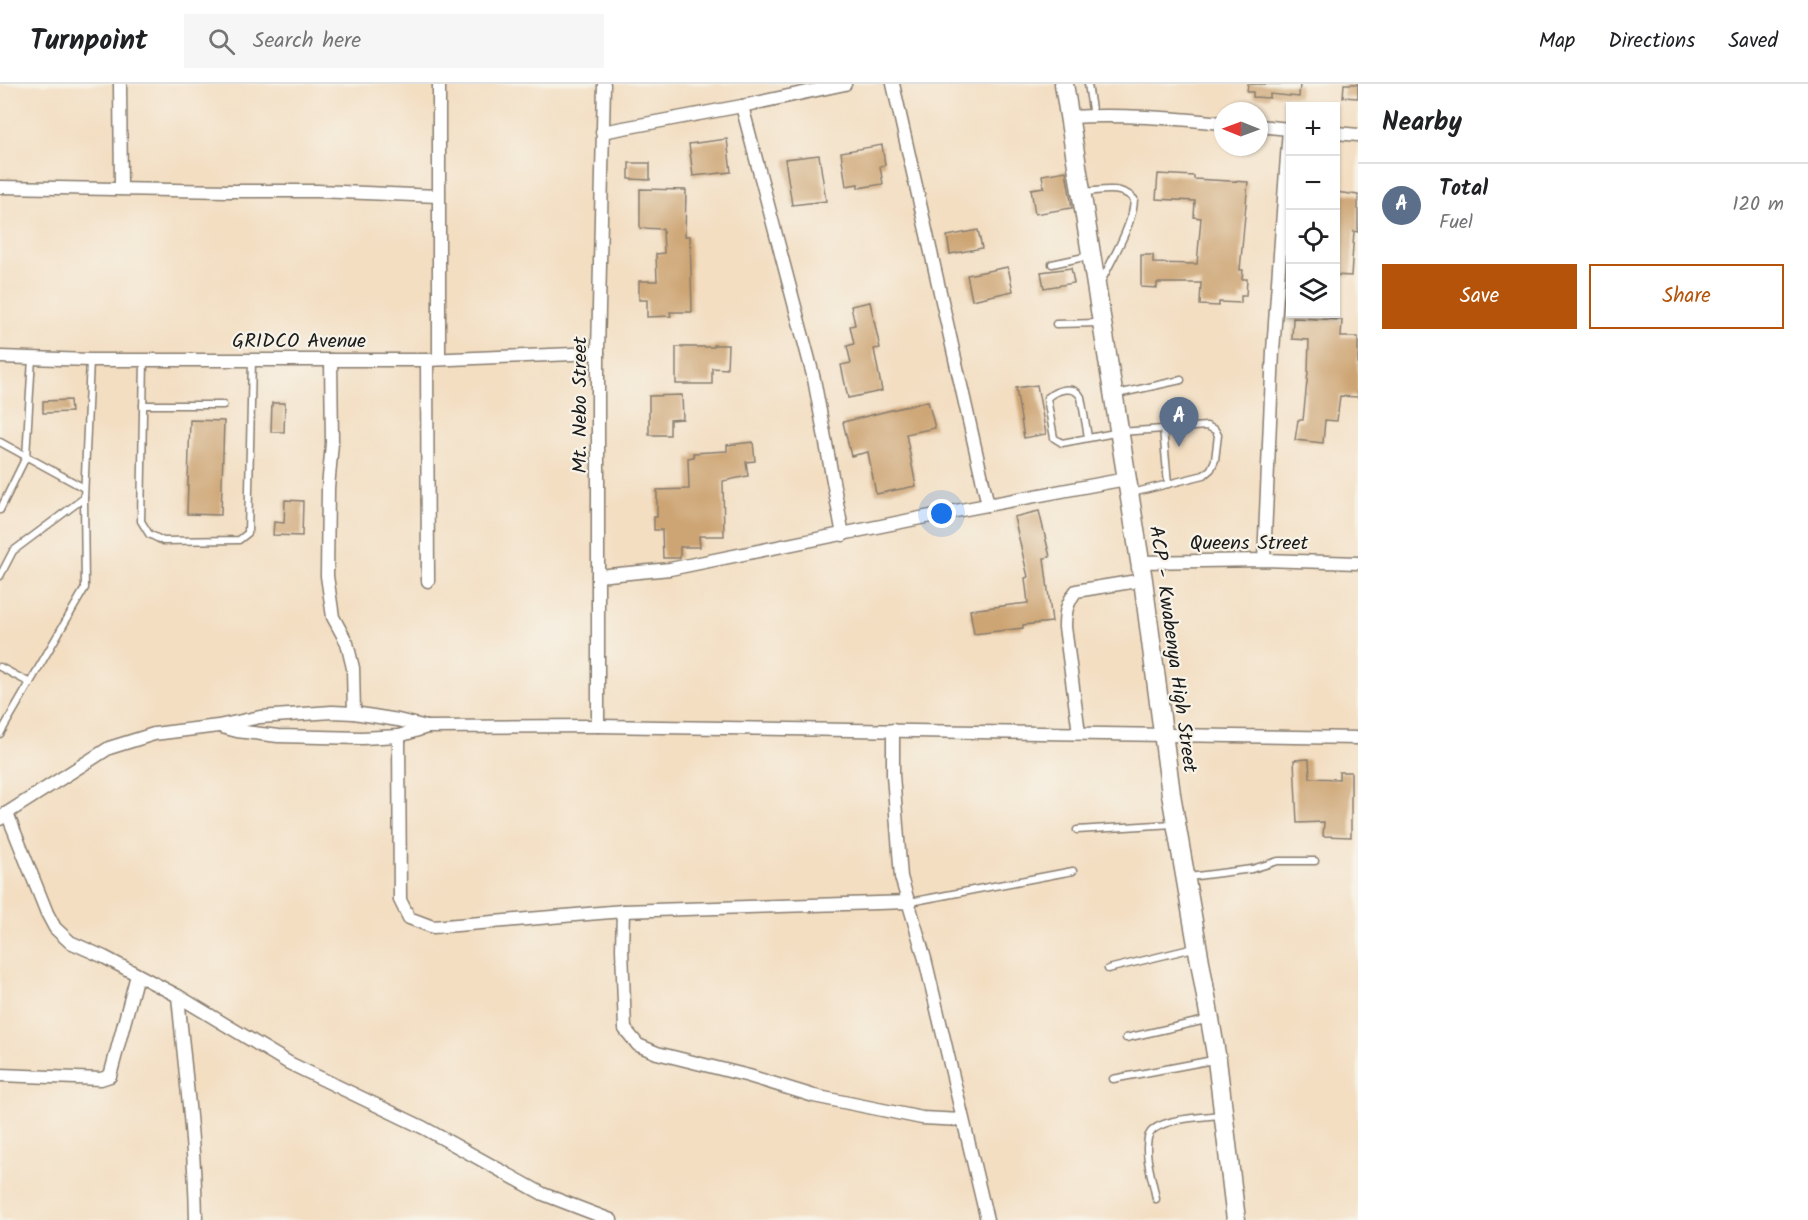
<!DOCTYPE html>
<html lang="en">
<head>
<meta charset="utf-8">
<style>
  :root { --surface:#fff; --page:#f6f6f6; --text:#202124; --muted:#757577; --line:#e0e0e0; --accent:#b45309 }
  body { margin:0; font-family:Kalam,sans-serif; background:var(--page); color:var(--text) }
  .controls { position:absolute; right:18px; top:18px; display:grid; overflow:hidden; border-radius:0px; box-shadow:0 2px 4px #0004 }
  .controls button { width:54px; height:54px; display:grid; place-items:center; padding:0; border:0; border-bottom:2px solid var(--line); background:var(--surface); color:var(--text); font:30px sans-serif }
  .compass { position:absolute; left:1214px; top:18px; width:54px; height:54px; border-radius:50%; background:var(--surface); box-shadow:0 2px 4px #0004; rotate:271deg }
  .you { position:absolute; left:942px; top:430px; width:21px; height:21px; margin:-15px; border:4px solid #fff; border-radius:50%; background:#1a73e8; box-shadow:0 0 0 9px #1a73e833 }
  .badge { display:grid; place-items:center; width:39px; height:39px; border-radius:50%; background:var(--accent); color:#fff; font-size:20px; font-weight:700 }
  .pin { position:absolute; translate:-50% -50px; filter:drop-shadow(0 2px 3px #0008) }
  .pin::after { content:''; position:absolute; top:32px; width:21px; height:18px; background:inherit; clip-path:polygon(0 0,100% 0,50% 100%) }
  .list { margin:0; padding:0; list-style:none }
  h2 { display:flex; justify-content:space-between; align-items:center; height:78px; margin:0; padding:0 24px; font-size:26px }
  h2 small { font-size:20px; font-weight:400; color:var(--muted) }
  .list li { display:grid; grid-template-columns:39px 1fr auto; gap:18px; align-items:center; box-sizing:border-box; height:84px; padding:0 24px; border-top:2px solid var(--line) }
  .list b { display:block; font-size:22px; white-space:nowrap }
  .list p { margin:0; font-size:20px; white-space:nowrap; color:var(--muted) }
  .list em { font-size:20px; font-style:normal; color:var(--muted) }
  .actions { display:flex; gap:12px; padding:18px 24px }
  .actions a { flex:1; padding:14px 0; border:2px solid var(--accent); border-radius:0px; text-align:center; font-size:21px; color:var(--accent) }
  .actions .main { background:var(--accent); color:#fff }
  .icon { flex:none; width:33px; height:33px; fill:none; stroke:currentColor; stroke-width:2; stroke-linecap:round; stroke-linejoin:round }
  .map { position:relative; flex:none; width:1358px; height:1136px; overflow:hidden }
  header { display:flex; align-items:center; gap:36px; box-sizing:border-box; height:84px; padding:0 30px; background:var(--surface); border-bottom:2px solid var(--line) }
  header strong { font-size:28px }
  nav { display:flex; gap:33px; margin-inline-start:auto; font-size:21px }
  .search { width:420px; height:54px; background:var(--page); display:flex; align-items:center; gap:15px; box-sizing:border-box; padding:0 21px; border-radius:0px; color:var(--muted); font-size:22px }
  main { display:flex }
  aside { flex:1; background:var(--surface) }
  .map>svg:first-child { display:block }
  .building { fill:#cda473 }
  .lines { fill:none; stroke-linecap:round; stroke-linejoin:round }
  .lane-casing { stroke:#887d6f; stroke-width:9 }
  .street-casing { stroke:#887d6f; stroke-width:15 }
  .secondary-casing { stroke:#887d6f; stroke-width:21 }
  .lane { stroke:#fff; stroke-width:6 }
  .street { stroke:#fff; stroke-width:12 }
  .secondary { stroke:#fff; stroke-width:18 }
  .labels { text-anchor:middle; stroke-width:4.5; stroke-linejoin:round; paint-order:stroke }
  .street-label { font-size:20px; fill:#1c1c1c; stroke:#f7f3e8 }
</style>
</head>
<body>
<header>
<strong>Turnpoint</strong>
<div class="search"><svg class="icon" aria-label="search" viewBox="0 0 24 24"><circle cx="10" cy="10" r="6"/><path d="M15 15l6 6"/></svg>Search here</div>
<nav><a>Map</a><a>Directions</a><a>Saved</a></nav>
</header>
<main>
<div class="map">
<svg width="1358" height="1136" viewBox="0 0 1358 1136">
  <rect width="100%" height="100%" fill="#f7f3e8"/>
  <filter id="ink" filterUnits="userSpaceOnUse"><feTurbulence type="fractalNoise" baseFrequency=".0167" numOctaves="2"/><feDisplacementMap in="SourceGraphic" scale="12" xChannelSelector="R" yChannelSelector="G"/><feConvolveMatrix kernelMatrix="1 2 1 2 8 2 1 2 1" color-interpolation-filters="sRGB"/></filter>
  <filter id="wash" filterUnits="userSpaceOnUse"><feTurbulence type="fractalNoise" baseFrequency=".008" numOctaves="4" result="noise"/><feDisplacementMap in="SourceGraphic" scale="24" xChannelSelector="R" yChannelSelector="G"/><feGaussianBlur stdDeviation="1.35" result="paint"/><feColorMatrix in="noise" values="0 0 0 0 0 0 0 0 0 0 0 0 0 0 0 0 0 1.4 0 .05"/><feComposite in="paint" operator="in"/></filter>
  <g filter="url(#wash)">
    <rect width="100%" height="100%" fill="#f3dec2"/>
    <g id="blocks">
      <g class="building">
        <polygon points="1248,0 1300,0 1299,13 1270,10 1270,14 1253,13 1253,8 1247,8"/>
        <polygon points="1344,0 1358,0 1358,14 1343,13"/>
        <polygon points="727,55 731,88 693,92 689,60"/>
        <polygon points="882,61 885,81 880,82 883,100 858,104 858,100 846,102 841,68"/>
        <polygon points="819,71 826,117 792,121 785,75"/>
        <polygon points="629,79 650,79 650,96 629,95"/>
        <polygon points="1066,87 1072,124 1035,130 1031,105 1044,103 1042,91"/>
        <polygon points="1158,90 1194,92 1194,95 1248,98 1240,186 1243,186 1242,195 1247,195 1246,212 1241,212 1241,219 1219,218 1219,222 1200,221 1201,199 1157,199 1157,204 1141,203 1141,171 1153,171 1153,179 1197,180 1201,134 1194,133 1195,117 1156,115"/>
        <polygon points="640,105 686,106 685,152 690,152 692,228 670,228 671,232 647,233 647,216 639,216 639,197 657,197 656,170 664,169 663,145 640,144"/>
        <polygon points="1335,108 1358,111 1358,148 1354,147 1351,192 1335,191"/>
        <polygon points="978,146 982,164 950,170 947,152"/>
        <polygon points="1008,183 1013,207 972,216 967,191"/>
        <polygon points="1071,184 1074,199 1044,204 1041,188"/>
        <polygon points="870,218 880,264 874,265 882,307 848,314 841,281 851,279 847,262 854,260 850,242 855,241 851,222"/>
        <polygon points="1293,234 1342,236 1341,253 1358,253 1358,313 1340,312 1337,337 1325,336 1323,359 1295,356 1298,336 1303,336 1308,288 1309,256 1292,255"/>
        <polygon points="714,261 728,261 727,285 712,284 712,300 676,300 676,263 714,263"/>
        <polygon points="1037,301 1046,350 1024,354 1016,304"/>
        <polygon points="682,311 683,335 670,336 670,351 649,351 649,312"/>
        <polygon points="70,316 71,328 43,329 43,317"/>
        <polygon points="928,317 935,344 906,350 916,402 876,410 868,368 851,372 843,338"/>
        <polygon points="272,319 285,319 284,348 271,348"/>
        <polygon points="190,336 224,337 221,431 187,430"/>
        <polygon points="753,358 755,377 746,378 748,392 723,397 724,452 699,452 700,463 680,463 680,474 663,474 662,446 654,446 654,433 657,433 657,406 689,405 688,374 694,373 693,369 727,367 727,361"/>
        <polygon points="285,416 303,417 302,452 273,451 274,438 284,439"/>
        <polygon points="1039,427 1050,473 1044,474 1052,538 1023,541 1023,544 974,550 970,526 1028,519 1025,494 1028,493 1014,433"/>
        <polygon points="1309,675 1310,694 1339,695 1339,688 1351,688 1351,753 1323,752 1324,738 1297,739 1294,676"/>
      </g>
    </g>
  </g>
  <g filter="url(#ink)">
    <use href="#blocks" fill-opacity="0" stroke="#887d6f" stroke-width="1.5"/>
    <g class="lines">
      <defs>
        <g id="lane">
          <polyline points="1088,0 1093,32"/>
          <path d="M1084,108C1102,107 1120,101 1134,115C1134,139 1111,177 1100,200"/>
          <polyline points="1052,180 1089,172"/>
          <polyline points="1056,240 1100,239"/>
          <polyline points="144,276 141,437 149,450 163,457 239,456 248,449 252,276"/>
          <polyline points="1117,310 1181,296"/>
          <polyline points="143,321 223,321"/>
          <polyline points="1163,345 1168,400"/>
          <path d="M1088,353L1081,313C1074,300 1056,306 1047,314L1054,354L1062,359L1120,348L1207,342L1215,346L1218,351L1215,376L1211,385L1204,391L1132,409"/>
          <polyline points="0,358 84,404"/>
          <polyline points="0,426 26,373 32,274"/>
          <polyline points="0,492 13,467 84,414"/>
          <polyline points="0,583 30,599"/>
          <polyline points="0,650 85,504 84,414 90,276"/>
          <polyline points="1077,746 1173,740"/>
          <polyline points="1189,793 1252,785 1278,777 1315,777"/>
          <polyline points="910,818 1073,787"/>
          <polyline points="1108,885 1194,864"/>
          <polyline points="1126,954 1206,936"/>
          <polyline points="1113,995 1213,976"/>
          <path d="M1156,1115C1153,1096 1144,1073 1148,1054C1152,1034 1204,1033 1221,1031"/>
        </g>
        <g id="street">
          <polyline points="120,0 121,104"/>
          <polyline points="893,0 988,421"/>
          <polyline points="742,22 814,295 843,451"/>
          <path d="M1070,33C1121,30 1172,34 1223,39"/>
          <polyline points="1259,42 1289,45"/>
          <polyline points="602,48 742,22 845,0"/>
          <polyline points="1336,49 1358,51"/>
          <polyline points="0,103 228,107 317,107 438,112"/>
          <polyline points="0,273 90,276 427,276 598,269"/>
          <polyline points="439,275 439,0"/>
          <polyline points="331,276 332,359 328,404 327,492 333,533 347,559 353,584 354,629"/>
          <polyline points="427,276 428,497"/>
          <polyline points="1264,476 1273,267 1289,45 1290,45"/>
          <polyline points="1140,478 1264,476 1358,479"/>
          <polyline points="598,492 670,485 945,429 1126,395"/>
          <polyline points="598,642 598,269 604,0"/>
          <polyline points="222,643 237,647 278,652 362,654 399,652 427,643"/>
          <polyline points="893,646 893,691 901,793 925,875 987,1136"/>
          <path d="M1079,649L1065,543C1065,528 1067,519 1076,507L1143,496"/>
          <polyline points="399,652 400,816 409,834 433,843 623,827 910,818"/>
          <polyline points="7,729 47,829 55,844 70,858 104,873 178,912 289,979 424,1044 543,1110 611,1136"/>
          <polyline points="0,735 7,729 109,664 154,650 218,642 260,633 332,628 354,629 398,636 427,643 598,642 1358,654"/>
          <polyline points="623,827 622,865 625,945 638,961 657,969 749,992 814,1012 922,1034 962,1036"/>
          <path d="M178,912C185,987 195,1061 196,1136"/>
          <polyline points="0,991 101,995 110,992 137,891"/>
        </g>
        <polyline id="secondary" points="1064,0 1143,496 1171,710 1217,976 1236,1136"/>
      </defs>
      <use href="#lane" class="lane-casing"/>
      <use href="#street" class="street-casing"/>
      <use href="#secondary" class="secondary-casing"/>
      <use href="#lane" class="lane"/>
      <use href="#street" class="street"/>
      <use href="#secondary" class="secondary"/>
    </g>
  </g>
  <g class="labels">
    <g class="street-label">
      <text x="299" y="263">GRIDCO Avenue</text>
      <text transform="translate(579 321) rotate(-90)" y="7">Mt. Nebo Street</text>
      <text x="1249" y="465">Queens Street</text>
      <text transform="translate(1174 565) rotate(82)" y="7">ACP - Kwabenya High Street</text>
    </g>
  </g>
</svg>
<div class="controls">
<button>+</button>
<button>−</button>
<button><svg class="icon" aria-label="locate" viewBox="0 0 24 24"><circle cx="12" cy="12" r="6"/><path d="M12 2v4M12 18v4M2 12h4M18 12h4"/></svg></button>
<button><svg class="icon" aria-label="layers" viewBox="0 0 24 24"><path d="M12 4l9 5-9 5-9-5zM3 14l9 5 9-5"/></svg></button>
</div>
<svg class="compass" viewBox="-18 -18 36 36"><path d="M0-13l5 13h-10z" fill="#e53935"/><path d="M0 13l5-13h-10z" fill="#757577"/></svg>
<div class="you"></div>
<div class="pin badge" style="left:1179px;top:363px;background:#5c6f8a">A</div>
</div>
<aside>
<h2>Nearby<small></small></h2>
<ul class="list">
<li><span class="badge" style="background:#5c6f8a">A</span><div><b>Total</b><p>Fuel</p></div><em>120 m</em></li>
</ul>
<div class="actions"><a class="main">Save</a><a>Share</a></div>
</aside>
</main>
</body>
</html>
